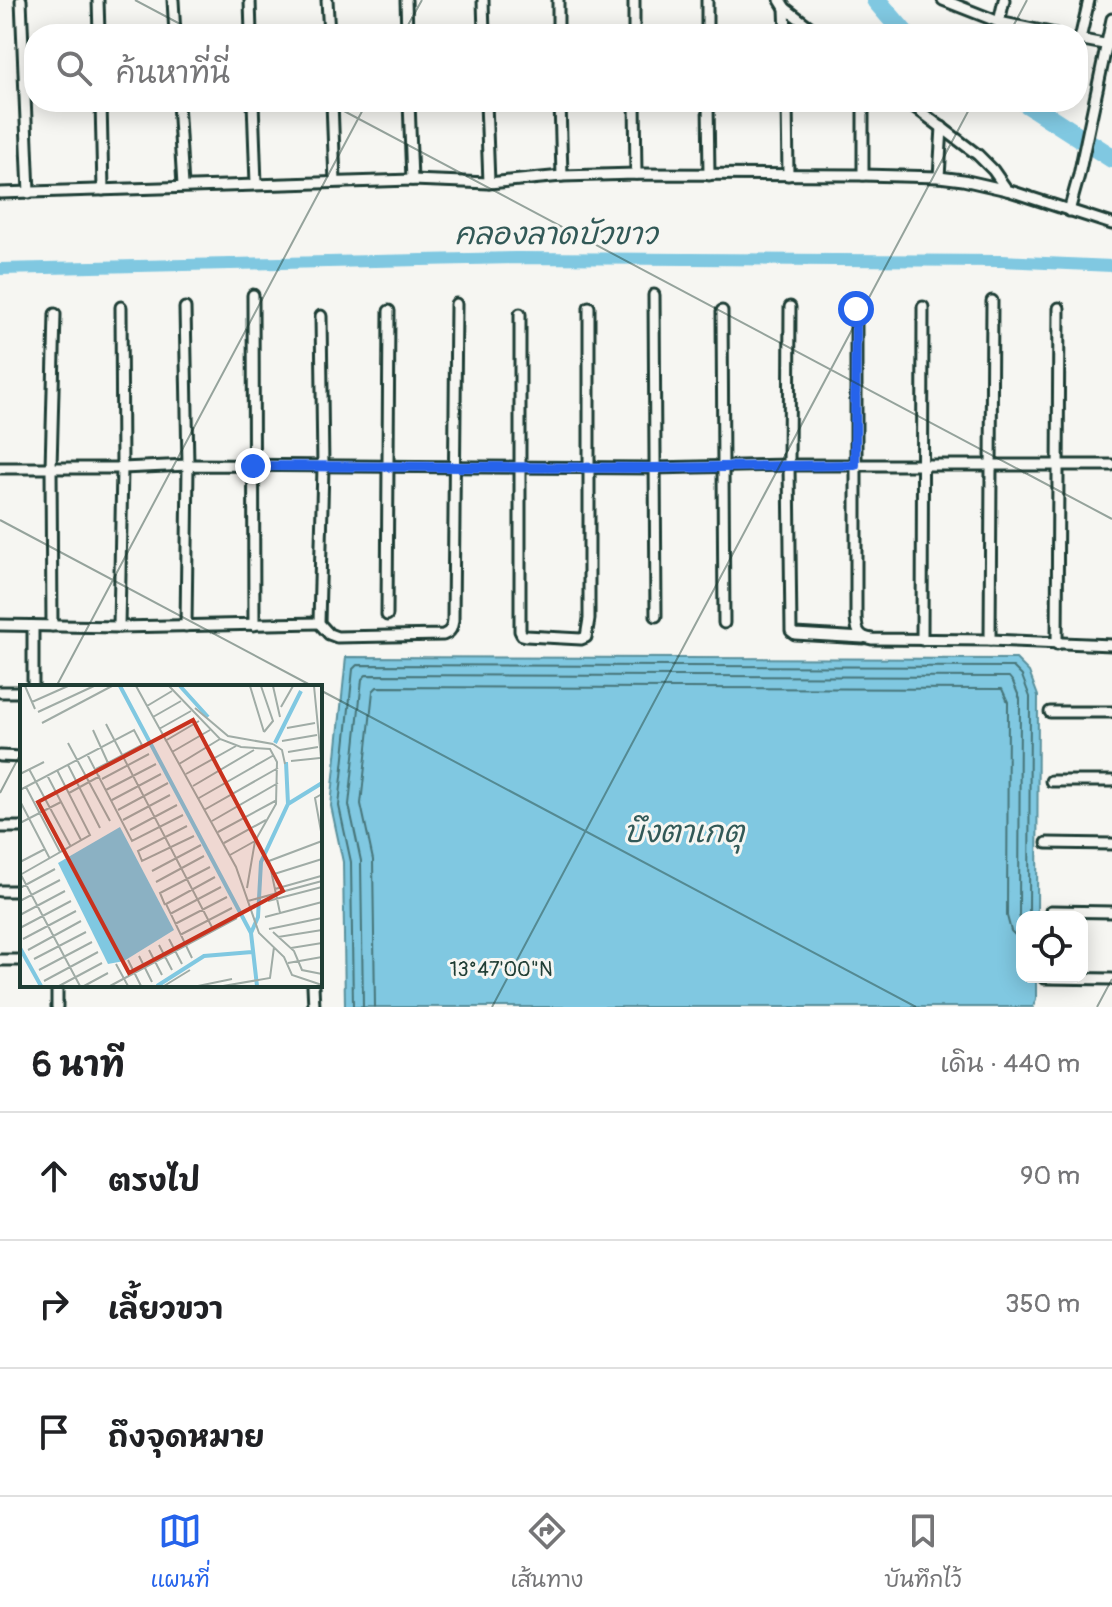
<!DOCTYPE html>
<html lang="th">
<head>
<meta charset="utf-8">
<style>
  :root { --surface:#fff; --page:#f6f6f6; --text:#202124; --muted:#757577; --line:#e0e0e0; --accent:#2563eb }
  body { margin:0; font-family:Pangolin,"Playpen Sans Thai",sans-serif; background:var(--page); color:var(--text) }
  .controls { position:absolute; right:24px; bottom:24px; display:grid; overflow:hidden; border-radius:16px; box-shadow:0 4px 20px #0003 }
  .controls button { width:72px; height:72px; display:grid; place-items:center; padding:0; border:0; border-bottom:2px solid var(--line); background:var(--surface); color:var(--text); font:40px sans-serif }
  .stop { position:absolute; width:24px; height:24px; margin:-18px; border:6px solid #2563eb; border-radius:50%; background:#fff }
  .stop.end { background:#2563eb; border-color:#fff; box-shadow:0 2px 8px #0008 }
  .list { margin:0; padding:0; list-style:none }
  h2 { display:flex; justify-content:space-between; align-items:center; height:104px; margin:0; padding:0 32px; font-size:34px }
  h2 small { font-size:26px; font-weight:400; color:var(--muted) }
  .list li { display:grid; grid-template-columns:52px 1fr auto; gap:24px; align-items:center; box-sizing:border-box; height:128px; padding:0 32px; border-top:2px solid var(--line) }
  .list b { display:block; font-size:30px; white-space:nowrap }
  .list em { font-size:26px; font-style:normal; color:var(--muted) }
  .icon { flex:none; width:44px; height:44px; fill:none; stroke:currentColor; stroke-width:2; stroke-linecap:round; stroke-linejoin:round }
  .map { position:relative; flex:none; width:1112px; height:1007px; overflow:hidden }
  .search { position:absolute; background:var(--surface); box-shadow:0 4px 20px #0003; left:24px; right:24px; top:24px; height:88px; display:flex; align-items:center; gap:20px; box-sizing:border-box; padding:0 28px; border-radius:32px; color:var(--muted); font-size:30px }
  .sheet { height:488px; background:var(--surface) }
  nav { display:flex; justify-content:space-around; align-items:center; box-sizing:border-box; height:112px; border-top:2px solid var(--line); background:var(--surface); font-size:22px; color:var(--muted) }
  nav a { display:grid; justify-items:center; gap:4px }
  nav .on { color:var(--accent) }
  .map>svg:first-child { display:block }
  .water { fill:#80c8e1; stroke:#59909c; stroke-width:2 }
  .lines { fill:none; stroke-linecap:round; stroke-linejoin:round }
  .shore { stroke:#467579; stroke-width:2 }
  .canal { stroke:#80c8e1; stroke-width:12 }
  .river { stroke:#80c8e1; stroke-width:20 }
  .minor-casing { stroke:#1f3d34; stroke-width:15 }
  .minor { stroke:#f6f6f2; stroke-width:9 }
  .route { stroke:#2563eb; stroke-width:10 }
  .ticks { fill:none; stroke:#1f3d34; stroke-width:2; stroke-opacity:0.45 }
  .labels { text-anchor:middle; stroke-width:6; stroke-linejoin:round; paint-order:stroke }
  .water-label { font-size:30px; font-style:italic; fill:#325957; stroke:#f6f6f2 }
  .inset-river { fill:none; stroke:#80c8e1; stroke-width:4 }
  .inset-road { fill:none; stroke:#a0aca6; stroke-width:2 }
  .view { fill:#c8321e; fill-opacity:0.15; stroke:#c8321e; stroke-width:4 }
  .inset-edge { fill:none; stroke:#1f3d34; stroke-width:4 }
  .ticks-label { font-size:20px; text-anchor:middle; fill:#1f3d34; stroke:#f6f6f2; stroke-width:6; stroke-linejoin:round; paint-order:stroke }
</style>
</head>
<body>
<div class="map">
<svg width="1112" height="1007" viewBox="0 0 1112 1007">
  <rect width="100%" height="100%" fill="#f6f6f2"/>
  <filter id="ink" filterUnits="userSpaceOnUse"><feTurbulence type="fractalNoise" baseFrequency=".0125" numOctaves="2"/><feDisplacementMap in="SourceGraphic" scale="16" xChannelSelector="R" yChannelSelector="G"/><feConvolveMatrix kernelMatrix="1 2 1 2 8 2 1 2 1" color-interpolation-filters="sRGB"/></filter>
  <g filter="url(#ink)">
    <polygon class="water" points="346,657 1016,659 1029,672 1038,696 1037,917 1022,917 1022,977 1036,977 1036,999 1033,1007 345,1007 343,862 331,806"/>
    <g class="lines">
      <g class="shore">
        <polyline points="353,1007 351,862 339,806 353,669 357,665 1013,667 1022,676 1030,697 1029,917"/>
        <polyline points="363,1007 361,861 349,805 362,679 366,675 1009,677 1013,682 1020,699 1019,915 1022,926"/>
        <polyline points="375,1007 373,860 361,804 373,691 377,687 1002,689 1008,702 1007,916 1011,931 1022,942"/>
      </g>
      <polyline class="canal" points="0,269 516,258 1002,261 1112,266"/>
      <g class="river">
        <polyline points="876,0 905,34"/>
        <polyline points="1025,102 1112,158"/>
      </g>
      <defs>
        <g id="minor">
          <polyline points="21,0 29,193"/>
          <polyline points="98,0 99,34"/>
          <polyline points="173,0 175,34"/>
          <polyline points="250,0 251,34"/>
          <polyline points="327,0 329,34"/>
          <polyline points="406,0 407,34"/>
          <polyline points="483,0 484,34"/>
          <polyline points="558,0 558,34"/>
          <polyline points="634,0 634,34"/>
          <polyline points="707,0 707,34"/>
          <polyline points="780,0 785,8 819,34"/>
          <polyline points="943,0 999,22 1056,34"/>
          <polyline points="785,8 786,34"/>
          <polyline points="999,22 1004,0"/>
          <polyline points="1078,39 1109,45"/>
          <polyline points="1080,39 1089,0"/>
          <polyline points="101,102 103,190"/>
          <polyline points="178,102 183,186"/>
          <polyline points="253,102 256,184"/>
          <polyline points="332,102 335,182"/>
          <polyline points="409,102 412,180"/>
          <polyline points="486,102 489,183"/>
          <polyline points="560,102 562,176"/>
          <polyline points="635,102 636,174"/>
          <polyline points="708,102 709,175"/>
          <polyline points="787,102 788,175"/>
          <polyline points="908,102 978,155 993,170 1007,190"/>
          <polyline points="863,175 863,102"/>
          <polyline points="939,177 942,127"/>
          <polyline points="0,193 412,180 489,183 562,176 636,174 863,175 939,177 963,180 1007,190 1112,224"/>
          <polyline points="1069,211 1079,175 1112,19"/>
          <polyline points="253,295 254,625"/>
          <polyline points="654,295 656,616"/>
          <polyline points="790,307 789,465 791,631 795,634 863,638"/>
          <polyline points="185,308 188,465 186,626"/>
          <path d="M856,309V614C856,628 857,637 872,639L990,640L1112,645"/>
          <polyline points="722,311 724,623"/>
          <polyline points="520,314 520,631 522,635 526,636 581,639 586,637 589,619 589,307"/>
          <path d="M321,316L323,467L319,623L329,634L337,637L443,635C451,632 452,628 453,620L456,304"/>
          <polyline points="0,468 122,468 188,465 654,468 789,465 1112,465"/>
          <polyline points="387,615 389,311"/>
          <polyline points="0,625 119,627 319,623"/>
          <polyline points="33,626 33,687"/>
          <polyline points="52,626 51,467 55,314"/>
          <polyline points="119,627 122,468 121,307"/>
          <polyline points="922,640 923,307"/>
          <polyline points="990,640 992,301"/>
          <polyline points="1057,644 1059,308"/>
          <polyline points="0,692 22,692"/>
          <polyline points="1050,712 1112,712"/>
          <polyline points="0,756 22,757"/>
          <polyline points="1051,781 1112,781"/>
          <polyline points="0,827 22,827"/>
          <polyline points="1047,843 1112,844"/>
          <polyline points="0,891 22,891"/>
          <polyline points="1051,911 1112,912"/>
          <polyline points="0,960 22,960"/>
          <polyline points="1044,978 1112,979"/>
          <polyline points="313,985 314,1007"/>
          <polyline points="57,1007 57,985"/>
        </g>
      </defs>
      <use href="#minor" class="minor-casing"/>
      <use href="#minor" class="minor"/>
    </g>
  </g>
  <g class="lines" filter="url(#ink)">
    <polyline class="route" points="253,466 654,468 855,465 856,309"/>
  </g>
  <path class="ticks" d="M135,0L199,34M403,34L422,0M1009,34L1027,0M327,102L1112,519M0,520L314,687M56,687L367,102M320,690L916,1007M0,793L22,751M492,1007L973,102M1097,1007L1112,979"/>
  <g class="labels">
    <g class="water-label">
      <text x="556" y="244">คลองลาดบัวขาว</text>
      <text x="684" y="842">บึงตาเกตุ</text>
    </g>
  </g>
  <g transform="translate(20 685)">
    <rect width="302" height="302" fill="#f6f6f2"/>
    <path d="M100,142L154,245L104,276L88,279L38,178Z" fill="#80c8e1"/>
    <path class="inset-river" d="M100,1L231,248M160,1L188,32M255,58L281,6M266,77L268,119M0,263L21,301M137,301L184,271L232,267M237,301L231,248L238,232L241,177L268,119L302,98"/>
    <path class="inset-road" d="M5,1L15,24M116,1L216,182L239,248L264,272L272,290L302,300M149,1L200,54L221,62L250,64L257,77L256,119L235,156L227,203M230,1L244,47M241,1L253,36L244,47M253,1L260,32M294,1L302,83M12,17L48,1M127,21L152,6M261,22L273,1M175,23L208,51L253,59M18,27L74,1M133,32L161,16M22,38L92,1M86,39L194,246M267,43L295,38M139,44L171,26M73,45L88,78M145,56L179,36M262,56L297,50M48,58L90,136M253,59L262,65L265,79M152,67L190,45M268,67L298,62M67,69L112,156L163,130M271,76L300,73M159,79L200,54M48,80L80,143M9,84L51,162M0,89L24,77M166,89L216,61M27,90L61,155M82,94L129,69M173,101L234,65M6,102L40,167M0,105L114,45L122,60L76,84M86,105L136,79M49,108L80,91M302,109L295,113L302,152M179,113L254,70M92,115L141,89M0,116L30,174M98,125L148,98M184,125L258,83M103,135L150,110M192,136L258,98M0,138L41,117M167,141L118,166L122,176L174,151M110,145L157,120M198,147L257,115M204,158L246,135M210,170L235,156M0,177L25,164M132,186L181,160M0,190L70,150L37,85M1,190L60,301M251,190L302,174M136,197L184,171M0,203L35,184M255,204L301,191M0,216L40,195M228,216L302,196M248,216L302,202M145,220L140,208L190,182M260,228L249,176L302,156M150,229L201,202M0,230L45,206M245,232L302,217M155,239L207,212M0,243L51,216M249,244L302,233M253,247L274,266L282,285L302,289M160,250L212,223M258,252L302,245M3,254L56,226M149,254L162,279M139,260L152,285M271,263L302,258M8,265L61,236M129,265L142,290M119,271L132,297M172,273L146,219L195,192M14,274L66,247M108,275L121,301M268,278L302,272M96,279L108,301M19,285L72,257M24,296L78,267M39,301L82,278M64,301L88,288M90,301L217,233M144,301L170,285M178,301L212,294M203,301L250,293L254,262"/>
    <path class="view" d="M173,35L263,206L109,288L18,117Z"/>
    <rect width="302" height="302" class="inset-edge"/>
  </g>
  <g class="ticks-label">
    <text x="501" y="976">13°47'00"N</text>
  </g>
</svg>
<div class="controls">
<button><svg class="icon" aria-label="locate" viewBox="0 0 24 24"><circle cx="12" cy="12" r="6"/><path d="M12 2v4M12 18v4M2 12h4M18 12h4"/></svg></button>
</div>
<div class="stop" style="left:856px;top:309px"></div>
<div class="stop end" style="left:253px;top:466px"></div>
<div class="search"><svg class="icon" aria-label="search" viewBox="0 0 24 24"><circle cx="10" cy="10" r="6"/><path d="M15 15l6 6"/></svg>ค้นหาที่นี่</div>
</div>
<section class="sheet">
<h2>6 นาที<small>เดิน · 440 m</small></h2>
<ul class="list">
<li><svg class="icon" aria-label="ahead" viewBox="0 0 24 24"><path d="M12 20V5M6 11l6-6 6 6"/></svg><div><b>ตรงไป</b></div><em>90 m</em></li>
<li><svg class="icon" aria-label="right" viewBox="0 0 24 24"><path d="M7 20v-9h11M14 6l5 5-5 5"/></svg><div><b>เลี้ยวขวา</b></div><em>350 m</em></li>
<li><svg class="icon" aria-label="arrive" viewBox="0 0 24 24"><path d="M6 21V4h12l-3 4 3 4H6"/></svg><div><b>ถึงจุดหมาย</b></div></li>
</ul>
</section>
<nav>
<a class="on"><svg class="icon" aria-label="map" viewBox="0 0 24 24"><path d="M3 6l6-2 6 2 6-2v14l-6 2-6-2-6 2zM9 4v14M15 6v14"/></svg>แผนที่</a>
<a><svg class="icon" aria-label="directions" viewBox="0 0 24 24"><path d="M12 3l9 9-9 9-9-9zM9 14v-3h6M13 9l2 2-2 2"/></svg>เส้นทาง</a>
<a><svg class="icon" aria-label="saved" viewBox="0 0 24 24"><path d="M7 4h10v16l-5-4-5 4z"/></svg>บันทึกไว้</a>
</nav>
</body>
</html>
